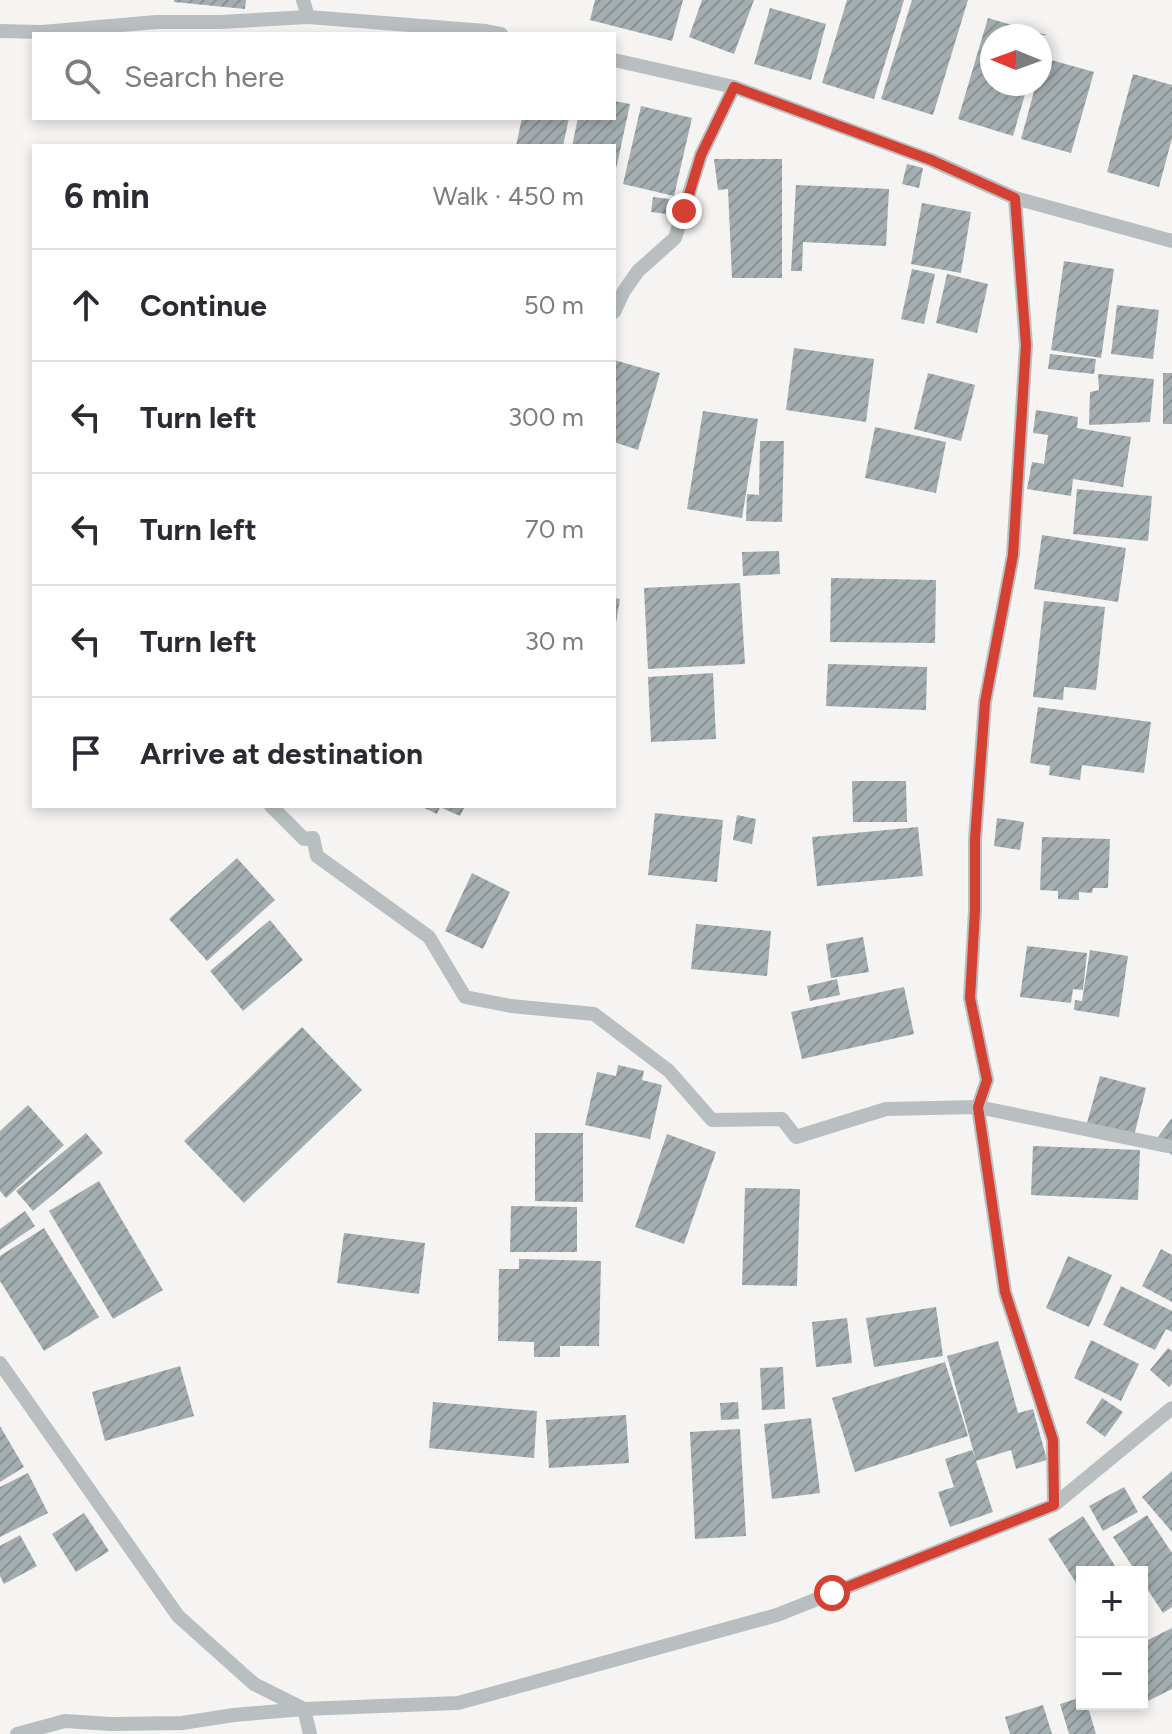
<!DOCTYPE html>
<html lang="en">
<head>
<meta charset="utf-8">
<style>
  :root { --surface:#fff; --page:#f7f7f7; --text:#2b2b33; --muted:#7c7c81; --line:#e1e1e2 }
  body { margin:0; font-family:Figtree,sans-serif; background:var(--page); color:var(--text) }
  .controls { position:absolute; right:24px; bottom:24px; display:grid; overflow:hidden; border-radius:0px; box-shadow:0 4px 12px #0003 }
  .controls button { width:72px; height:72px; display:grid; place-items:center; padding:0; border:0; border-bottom:2px solid var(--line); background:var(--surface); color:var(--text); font:40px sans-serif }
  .compass { position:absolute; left:980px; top:24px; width:72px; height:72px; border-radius:50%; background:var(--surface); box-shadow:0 4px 12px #0003; rotate:271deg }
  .stop { position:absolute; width:24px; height:24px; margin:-18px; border:6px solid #d44032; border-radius:50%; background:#fff }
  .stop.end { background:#d44032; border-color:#fff; box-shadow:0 2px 8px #0008 }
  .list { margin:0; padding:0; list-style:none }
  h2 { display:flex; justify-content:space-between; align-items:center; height:104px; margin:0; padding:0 32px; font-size:34px }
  h2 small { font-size:26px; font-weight:400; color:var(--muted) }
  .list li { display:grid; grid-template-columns:52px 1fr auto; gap:24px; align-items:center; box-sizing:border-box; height:112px; padding:0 32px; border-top:2px solid var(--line) }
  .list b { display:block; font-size:30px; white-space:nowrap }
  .list em { font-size:26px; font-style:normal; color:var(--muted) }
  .icon { flex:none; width:44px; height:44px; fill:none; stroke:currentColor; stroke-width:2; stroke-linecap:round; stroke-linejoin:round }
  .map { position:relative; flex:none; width:1172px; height:1734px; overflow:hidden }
  .search { position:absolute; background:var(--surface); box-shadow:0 4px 12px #0003; left:32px; top:32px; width:584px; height:88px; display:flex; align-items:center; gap:20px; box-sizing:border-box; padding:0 28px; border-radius:0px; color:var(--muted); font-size:30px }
  .panel { position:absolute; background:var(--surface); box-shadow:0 4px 12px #0003; left:32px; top:144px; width:584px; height:664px; border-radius:0px }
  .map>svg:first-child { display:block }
  .building { fill:url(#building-hatch) }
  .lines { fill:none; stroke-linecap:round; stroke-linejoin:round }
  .minor { stroke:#b9bfc1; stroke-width:14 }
  .route { stroke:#d44032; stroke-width:10 }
</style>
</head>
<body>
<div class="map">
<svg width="1172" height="1734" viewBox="0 0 1172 1734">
  <defs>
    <pattern id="building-hatch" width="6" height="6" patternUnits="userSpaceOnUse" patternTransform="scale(2)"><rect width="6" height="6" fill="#a4adb0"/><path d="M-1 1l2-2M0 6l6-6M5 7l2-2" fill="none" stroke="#899294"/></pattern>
  </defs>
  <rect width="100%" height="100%" fill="#f5f4f2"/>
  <g class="building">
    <polygon points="174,0 246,0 245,9 174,2"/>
    <polygon points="595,0 683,0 672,41 590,20"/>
    <polygon points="702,0 754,0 734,54 689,37"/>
    <polygon points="847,0 904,0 874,99 822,83"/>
    <polygon points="912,0 968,0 933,115 881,99"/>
    <polygon points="770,8 826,24 811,80 754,64"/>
    <polygon points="988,18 1047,35 992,36 992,84 1028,84 1013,136 958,119"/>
    <polygon points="1044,58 1094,72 1071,153 1021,139 1036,84 1040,84 1040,71"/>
    <polygon points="1133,74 1172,85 1172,138 1159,187 1107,172"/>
    <polygon points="614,101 630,104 615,174 614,146 572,146 578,118 614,118"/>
    <polygon points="641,106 692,118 674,196 623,184"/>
    <polygon points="522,118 569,118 563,146 516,146"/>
    <polygon points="714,159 782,159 782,278 732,278 728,189 718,190"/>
    <polygon points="907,164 923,168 919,188 902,184"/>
    <polygon points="796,185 889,189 886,246 803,242 802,271 791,271"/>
    <polygon points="653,197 669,199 667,214 651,212"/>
    <polygon points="922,203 971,212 961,273 911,264"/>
    <polygon points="1064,261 1114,269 1101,358 1051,350"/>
    <polygon points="912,269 935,274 924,324 901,319"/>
    <polygon points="947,274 988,284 977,333 936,323"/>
    <polygon points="1117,305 1159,310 1153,359 1111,354"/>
    <polygon points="794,348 874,359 866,422 786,410"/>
    <polygon points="1050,354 1096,359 1094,374 1048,369"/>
    <polygon points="614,360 660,373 638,450 614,442"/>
    <polygon points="928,373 975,385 961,441 914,429"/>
    <rect x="1163" y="373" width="9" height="51"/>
    <polygon points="1098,374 1154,379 1150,422 1089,425 1090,392 1099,390"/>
    <polygon points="1036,410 1078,417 1077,428 1131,437 1123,487 1073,479 1071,496 1027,489 1032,462 1044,464 1048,435 1033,433"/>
    <polygon points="703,411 758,419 742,518 687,509"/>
    <polygon points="875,427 946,442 936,493 865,478"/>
    <polygon points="760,441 784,441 782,522 746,521 747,494 759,495"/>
    <polygon points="1077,489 1152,496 1148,541 1073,534"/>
    <polygon points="1042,535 1126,548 1118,602 1034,589"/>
    <polygon points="779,551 780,574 743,576 742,552"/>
    <polygon points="831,578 936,580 935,643 830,642"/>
    <polygon points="740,583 745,664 648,669 644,588"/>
    <polygon points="614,598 620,599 616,623 614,623"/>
    <polygon points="1044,601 1105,607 1096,690 1064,687 1063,700 1033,697"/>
    <polygon points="828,664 927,667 926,710 826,706"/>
    <polygon points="713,673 716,739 651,742 648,677"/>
    <polygon points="1038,707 1151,722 1144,773 1082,765 1080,780 1049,775 1050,766 1030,763"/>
    <polygon points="852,781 906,781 907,822 853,822"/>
    <polygon points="420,806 465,806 460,816 440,807 437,814"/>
    <polygon points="655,813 723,820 717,882 648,875"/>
    <polygon points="737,815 756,819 752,844 733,840"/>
    <polygon points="997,818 1024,822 1020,850 994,846"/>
    <polygon points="918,827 923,876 817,886 812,837"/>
    <polygon points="1042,837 1110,839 1108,888 1093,888 1092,893 1079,892 1079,900 1058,899 1058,891 1040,890"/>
    <polygon points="237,858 275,900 207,961 169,919"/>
    <polygon points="472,873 510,892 483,949 445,931"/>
    <polygon points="270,920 303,960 243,1011 210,971"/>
    <polygon points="696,924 771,931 767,976 691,969"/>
    <polygon points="863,937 869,972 831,978 826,944"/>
    <polygon points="1027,946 1087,953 1083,990 1073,989 1071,1003 1020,997"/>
    <polygon points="1090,950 1128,956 1119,1017 1074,1010 1075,1000 1082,1001"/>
    <polygon points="837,979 840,995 810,1001 807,986"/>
    <polygon points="904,987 914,1034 802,1059 791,1012"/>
    <polygon points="302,1027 362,1090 244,1203 184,1141"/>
    <polygon points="618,1065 644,1071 642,1080 662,1085 650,1139 585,1125 597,1072 616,1076"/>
    <polygon points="1100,1076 1146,1088 1134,1136 1087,1123"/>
    <polygon points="28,1105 64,1145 6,1198 0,1191 0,1131"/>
    <polygon points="1172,1118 1172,1155 1154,1142"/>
    <polygon points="86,1133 103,1153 33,1211 16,1191"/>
    <polygon points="535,1133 583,1133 583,1202 535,1201"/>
    <polygon points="667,1134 716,1152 684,1244 635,1227"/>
    <polygon points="1033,1146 1140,1150 1138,1200 1031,1195"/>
    <polygon points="99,1181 163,1290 113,1319 49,1211"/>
    <polygon points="745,1188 800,1189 797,1286 742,1285"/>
    <polygon points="511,1206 577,1207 577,1252 510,1252"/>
    <polygon points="25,1211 35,1226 0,1250 0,1229"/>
    <polygon points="44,1228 99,1317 44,1351 0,1281 0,1256"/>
    <polygon points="344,1233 425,1243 419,1294 337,1283"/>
    <polygon points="1161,1249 1172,1255 1172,1302 1142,1286"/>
    <polygon points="1068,1256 1112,1275 1089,1327 1046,1308"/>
    <polygon points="519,1259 601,1261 599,1346 560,1346 560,1357 534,1357 534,1342 498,1341 499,1269 519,1269"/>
    <polygon points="1121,1286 1172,1311 1172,1332 1166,1329 1155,1350 1103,1325"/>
    <polygon points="936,1307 943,1356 874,1367 866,1318"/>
    <polygon points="847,1318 852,1363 816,1367 812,1322"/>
    <polygon points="1091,1340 1139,1364 1121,1401 1074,1378"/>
    <polygon points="998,1341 1018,1413 1033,1409 1047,1460 1016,1469 1011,1450 976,1461 993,1512 950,1527 938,1492 954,1487 945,1459 972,1450 975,1457 947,1356"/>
    <polygon points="1168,1348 1172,1351 1172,1383 1169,1387 1150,1370"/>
    <polygon points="945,1362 968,1436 855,1472 832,1398"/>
    <polygon points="180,1366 194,1416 105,1441 92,1392"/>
    <polygon points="783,1367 785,1409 762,1410 760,1368"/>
    <polygon points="1102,1398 1123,1412 1105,1437 1086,1423"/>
    <polygon points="433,1402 537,1411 534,1458 429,1448"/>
    <polygon points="738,1402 739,1419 721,1420 720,1403"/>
    <polygon points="626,1415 629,1463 549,1468 546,1420"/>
    <polygon points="811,1418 820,1493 772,1499 764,1424"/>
    <polygon points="0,1426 24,1467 0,1482"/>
    <polygon points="740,1429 746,1536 695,1539 690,1432"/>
    <polygon points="1172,1471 1172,1532 1142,1497"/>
    <polygon points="28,1473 48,1513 0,1537 0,1487"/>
    <polygon points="1124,1487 1138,1512 1103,1531 1089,1506"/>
    <polygon points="84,1513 109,1551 76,1572 52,1534"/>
    <polygon points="1147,1515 1172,1553 1172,1607 1163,1613 1142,1581 1142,1572 1136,1572 1113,1537"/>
    <polygon points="1083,1516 1119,1572 1082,1572 1082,1592 1048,1539"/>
    <polygon points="20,1535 37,1566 4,1584 0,1576 0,1546"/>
    <polygon points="1172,1628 1172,1689 1142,1704 1142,1643"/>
    <polygon points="1082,1697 1082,1704 1087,1704 1096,1734 1069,1734 1060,1704"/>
    <polygon points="1043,1705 1052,1734 1010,1734 1005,1717"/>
  </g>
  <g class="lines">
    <g class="minor">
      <polyline points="303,0 308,17"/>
      <polyline points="0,31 42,32 156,22 220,22 308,17 486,31 501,34"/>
      <polyline points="614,60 734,87 931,160 1015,198 1172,241"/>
      <polyline points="1015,198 1026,345 1013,555 985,702 975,839 975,910 970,998 987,1080 978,1107 1005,1292 1053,1440 1054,1505"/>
      <polyline points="614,312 624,291 638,271 675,238 701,155 734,87"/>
      <polyline points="271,806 304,839 313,838 317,856 429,937 465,997 511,1006 594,1014 669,1071 712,1120 782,1119 796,1137 886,1109 978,1107 1167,1146"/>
      <polyline points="0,1363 178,1616 254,1684 304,1709 458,1703 777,1615 1054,1505 1172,1408"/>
      <polyline points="17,1734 65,1721 111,1724 182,1723 234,1715 304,1709 310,1734"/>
    </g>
  </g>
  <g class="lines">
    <polyline class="route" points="684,211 701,155 734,87 931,160 1015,198 1026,345 1013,555 985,702 975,839 975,910 970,998 987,1080 978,1107 1005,1292 1053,1440 1054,1505 832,1593"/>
  </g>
</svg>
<div class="controls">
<button>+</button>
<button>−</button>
</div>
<svg class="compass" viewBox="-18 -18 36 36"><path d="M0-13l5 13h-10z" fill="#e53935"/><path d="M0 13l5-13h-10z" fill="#7c7c81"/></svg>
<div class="stop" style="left:832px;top:1593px"></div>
<div class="stop end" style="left:684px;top:211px"></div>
<div class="search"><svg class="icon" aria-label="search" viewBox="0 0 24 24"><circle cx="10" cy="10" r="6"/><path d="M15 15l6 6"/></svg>Search here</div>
<section class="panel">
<h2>6 min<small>Walk · 450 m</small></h2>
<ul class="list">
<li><svg class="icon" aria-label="ahead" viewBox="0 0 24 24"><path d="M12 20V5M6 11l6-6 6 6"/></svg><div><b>Continue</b></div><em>50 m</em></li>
<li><svg class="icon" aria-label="left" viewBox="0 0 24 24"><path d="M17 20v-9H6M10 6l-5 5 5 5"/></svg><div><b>Turn left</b></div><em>300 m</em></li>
<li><svg class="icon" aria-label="left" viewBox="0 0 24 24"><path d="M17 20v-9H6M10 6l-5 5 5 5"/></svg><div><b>Turn left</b></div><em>70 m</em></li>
<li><svg class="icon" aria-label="left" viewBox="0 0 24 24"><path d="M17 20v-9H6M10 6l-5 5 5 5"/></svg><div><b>Turn left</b></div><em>30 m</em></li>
<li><svg class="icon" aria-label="arrive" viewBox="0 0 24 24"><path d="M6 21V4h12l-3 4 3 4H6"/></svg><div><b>Arrive at destination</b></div></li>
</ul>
</section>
</div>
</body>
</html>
